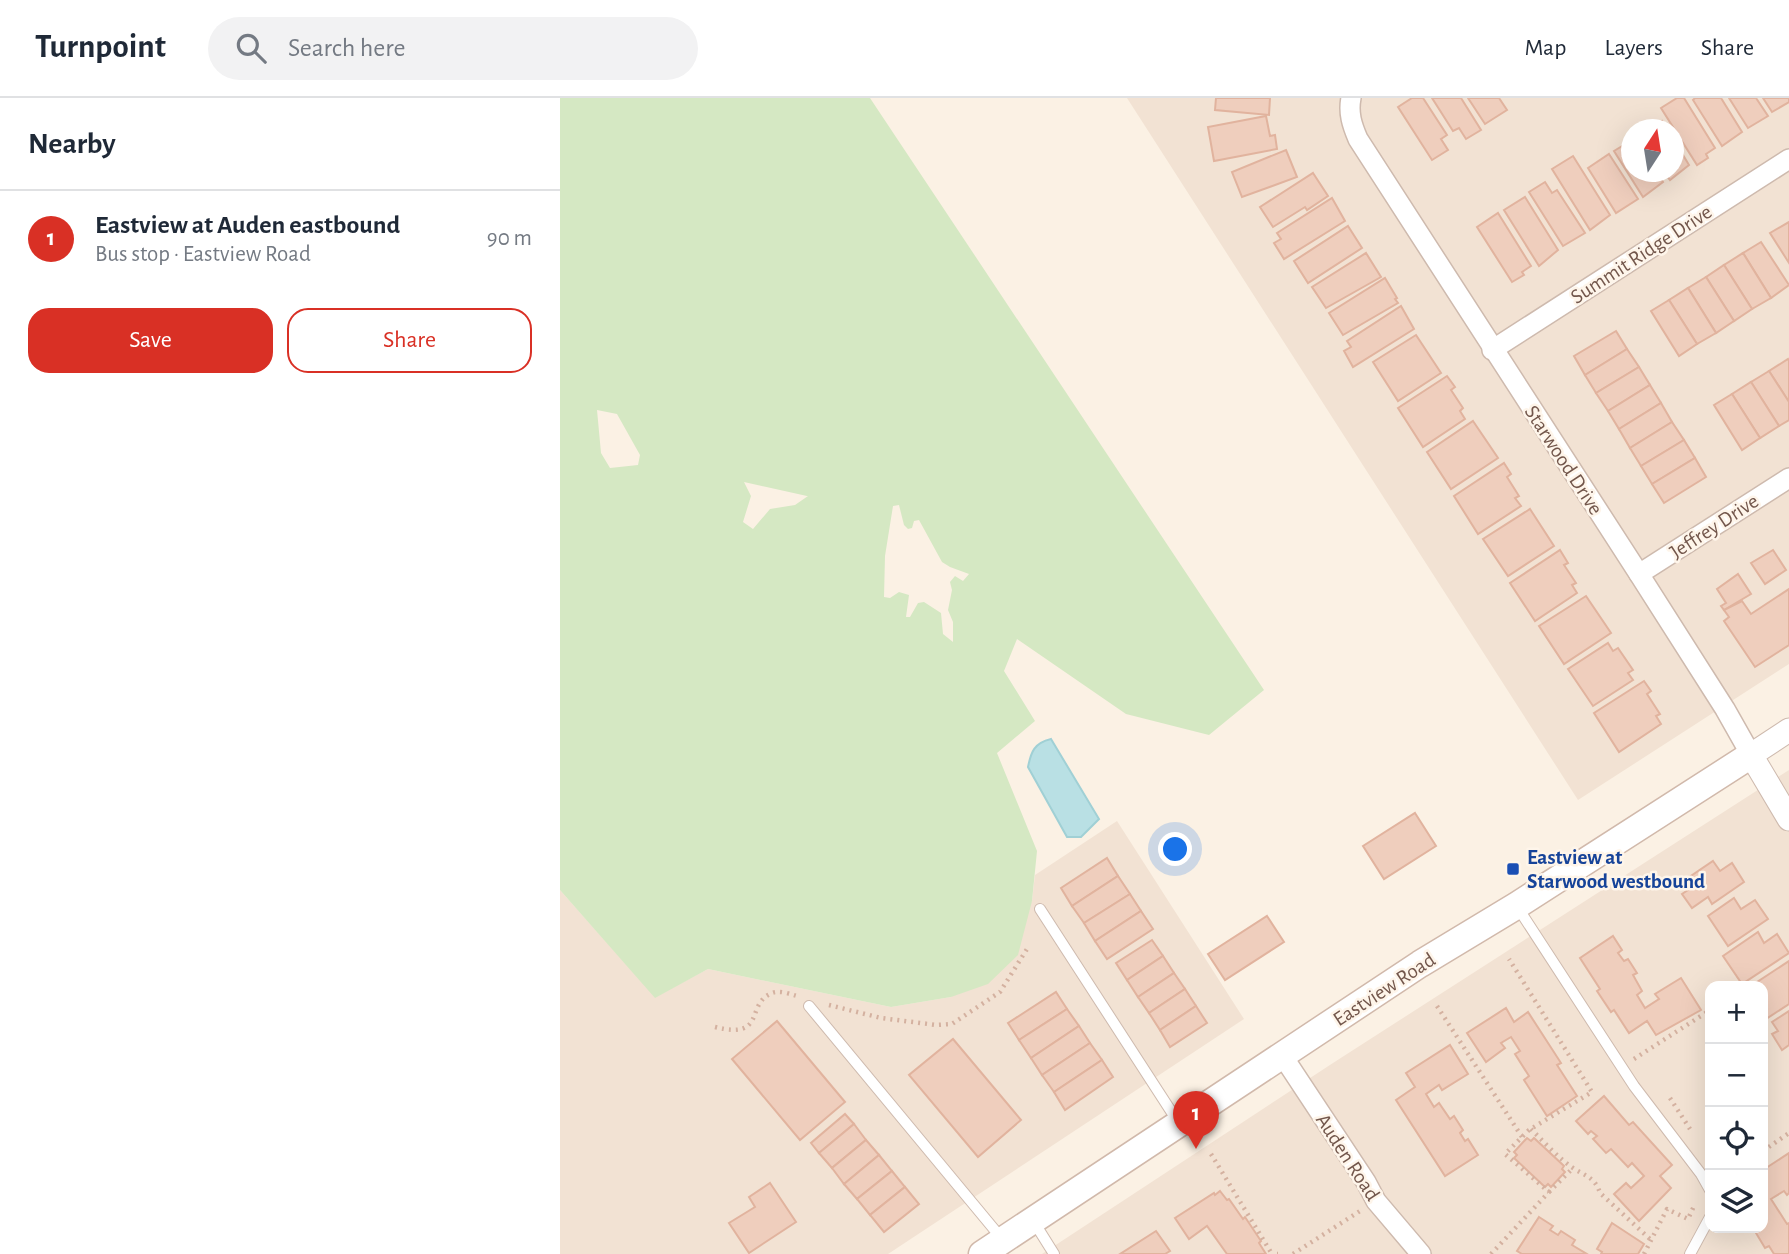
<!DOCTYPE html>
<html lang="en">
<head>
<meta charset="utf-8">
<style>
  :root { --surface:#fff; --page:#f2f2f3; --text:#1f2937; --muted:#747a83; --line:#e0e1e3; --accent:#d93025 }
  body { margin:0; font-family:"Alegreya Sans",sans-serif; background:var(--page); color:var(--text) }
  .controls { position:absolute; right:21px; bottom:21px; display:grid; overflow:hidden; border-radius:14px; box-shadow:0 7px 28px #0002 }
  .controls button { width:63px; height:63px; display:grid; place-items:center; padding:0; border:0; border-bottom:2px solid var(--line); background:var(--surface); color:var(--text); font:35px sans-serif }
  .compass { position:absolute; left:1061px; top:21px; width:63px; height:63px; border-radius:50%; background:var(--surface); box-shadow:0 7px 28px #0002; rotate:12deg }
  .you { position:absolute; left:616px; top:752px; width:24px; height:24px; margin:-18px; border:5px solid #fff; border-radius:50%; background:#1a73e8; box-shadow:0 0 0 10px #1a73e833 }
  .badge { display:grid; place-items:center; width:46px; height:46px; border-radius:50%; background:var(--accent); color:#fff; font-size:23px; font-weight:700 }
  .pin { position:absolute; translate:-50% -58px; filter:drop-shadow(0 2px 4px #0008) }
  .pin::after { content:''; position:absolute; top:37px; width:24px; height:21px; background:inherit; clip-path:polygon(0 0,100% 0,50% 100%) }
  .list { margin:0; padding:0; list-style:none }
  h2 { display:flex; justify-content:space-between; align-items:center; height:91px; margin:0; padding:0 28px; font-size:30px }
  h2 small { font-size:23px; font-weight:400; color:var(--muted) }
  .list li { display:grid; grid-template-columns:46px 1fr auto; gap:21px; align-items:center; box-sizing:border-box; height:98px; padding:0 28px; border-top:2px solid var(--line) }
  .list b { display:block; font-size:26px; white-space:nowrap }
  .list p { margin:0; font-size:23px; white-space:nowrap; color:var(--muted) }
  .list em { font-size:23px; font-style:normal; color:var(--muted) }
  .actions { display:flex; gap:14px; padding:21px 28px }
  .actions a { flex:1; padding:16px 0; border:2px solid var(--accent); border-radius:21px; text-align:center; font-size:24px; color:var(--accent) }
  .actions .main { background:var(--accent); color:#fff }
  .icon { flex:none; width:38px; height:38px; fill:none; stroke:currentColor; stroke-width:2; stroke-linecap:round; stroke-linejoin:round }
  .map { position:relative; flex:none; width:1229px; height:1156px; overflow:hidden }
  header { display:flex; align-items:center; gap:42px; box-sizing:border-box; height:98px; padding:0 35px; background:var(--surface); border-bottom:2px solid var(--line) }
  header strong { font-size:33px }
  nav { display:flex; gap:38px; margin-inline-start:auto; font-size:24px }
  .search { width:490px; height:63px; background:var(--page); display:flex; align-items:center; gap:18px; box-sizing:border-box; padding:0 24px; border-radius:38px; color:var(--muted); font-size:26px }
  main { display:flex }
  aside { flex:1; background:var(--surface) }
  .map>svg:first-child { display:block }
  .residential { fill:#f2e2d3; fill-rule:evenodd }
  .green { fill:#d5e8c3; fill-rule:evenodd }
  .water { fill:#b9e0e4; stroke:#a0d0d5; stroke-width:2 }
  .building { fill:#efcebd; stroke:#e1b39e; stroke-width:2 }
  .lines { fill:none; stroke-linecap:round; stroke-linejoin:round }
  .service-casing { stroke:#cebaae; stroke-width:12 }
  .minor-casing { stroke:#cebaae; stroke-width:22 }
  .tertiary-casing { stroke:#cebaae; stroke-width:25 }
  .secondary-casing { stroke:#d1b9ab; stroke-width:29 }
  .path { stroke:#d4b1a0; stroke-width:4.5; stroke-dasharray:2 5; stroke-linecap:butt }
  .service { stroke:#fff; stroke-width:10 }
  .minor { stroke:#fff; stroke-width:19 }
  .tertiary { stroke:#fff; stroke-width:23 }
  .secondary { stroke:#fff; stroke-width:26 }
  .transit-dot { fill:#1a4fb4; stroke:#fef5ea; stroke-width:2.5 }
  .labels { text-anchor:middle; stroke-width:5; stroke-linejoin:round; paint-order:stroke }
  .street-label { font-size:21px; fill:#72564b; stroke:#fef5ea }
  .transit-label { font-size:21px; font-weight:bold; fill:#164399; stroke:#fef5ea; text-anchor:start }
</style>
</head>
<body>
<header>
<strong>Turnpoint</strong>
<div class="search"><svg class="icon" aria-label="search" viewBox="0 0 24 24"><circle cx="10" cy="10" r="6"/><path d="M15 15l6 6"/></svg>Search here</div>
<nav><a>Map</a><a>Layers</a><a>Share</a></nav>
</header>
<main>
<aside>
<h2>Nearby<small></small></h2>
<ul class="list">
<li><span class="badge">1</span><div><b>Eastview at Auden eastbound</b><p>Bus stop · Eastview Road</p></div><em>90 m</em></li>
</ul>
<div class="actions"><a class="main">Save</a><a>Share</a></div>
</aside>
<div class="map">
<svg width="1229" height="1156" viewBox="0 0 1229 1156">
  <rect width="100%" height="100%" fill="#fbf1e4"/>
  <g class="residential">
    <path d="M567,0H1229V566L1018,702ZM1072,32H1114V74H1072Z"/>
    <path d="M1229,672V1156H482L773,965ZM1150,888H1203V1130H1150Z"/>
    <polygon points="557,723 684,921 328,1156 0,1156 0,792 95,899 148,871 331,909 391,899 472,803 475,777"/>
  </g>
  <path class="green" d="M0,0H310L704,592L649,637L566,616L457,541L444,573L475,623L437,655L477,753L472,803L458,857L428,886L391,899L331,909L148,871L95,900L0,792ZM37,312L57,316L80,357L78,367L50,370L41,355ZM184,384L247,398H248L235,407L210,411L193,431L183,424L191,398ZM339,407L344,427L348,431L352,430L354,423L359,422L382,464L390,469L409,476L403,483L395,478L390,484L392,492L388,512L393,524V544L383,536L381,515L364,504L358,505L350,519H346L349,497L339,494L330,500L324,499L325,458L333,408Z"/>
  <path class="water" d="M491,641L539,721L521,739H507L468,669C471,654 474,645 491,641Z"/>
  <g class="building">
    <polygon points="656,0 710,0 709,17 655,12"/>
    <polygon points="852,0 863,0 887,37 881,41 888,52 872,62 838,9"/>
    <polygon points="872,0 901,0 921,32 906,41 899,30 893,33"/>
    <polygon points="908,0 939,0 947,12 925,26"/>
    <polygon points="1117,0 1124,0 1155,50 1146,56 1148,60 1137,67 1101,10"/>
    <polygon points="1135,0 1161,0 1182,34 1162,48 1133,2"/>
    <polygon points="1169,0 1196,0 1208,18 1188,30"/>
    <polygon points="1203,0 1229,0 1229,4 1212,14"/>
    <polygon points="706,18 710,38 715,37 717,51 654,63 648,29"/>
    <polygon points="1102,23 1107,32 1088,32"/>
    <polygon points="1072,42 1072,74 1096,74 1103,84 1083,99 1054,53"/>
    <polygon points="1114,42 1129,67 1110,82 1104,74 1114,74"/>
    <polygon points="726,52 737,79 682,99 672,74"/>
    <polygon points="1049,56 1078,101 1056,115 1028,70"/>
    <polygon points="1013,58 1050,117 1030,132 992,71"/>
    <polygon points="753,75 768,98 747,112 745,109 713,129 700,109"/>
    <polygon points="985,84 992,95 997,92 1025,135 1003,148 969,94"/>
    <polygon points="965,99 998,152 979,168 944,112"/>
    <polygon points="772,100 785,123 724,161 714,145 721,141 717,135"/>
    <polygon points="938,115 971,168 962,174 964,177 952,184 917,129"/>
    <polygon points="1229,124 1229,165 1210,135"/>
    <polygon points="788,128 802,150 748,185 734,163"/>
    <polygon points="1201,144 1229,187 1211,200 1183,155"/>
    <polygon points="806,155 821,179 766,210 752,189"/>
    <polygon points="1183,155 1211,200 1192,211 1164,167"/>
    <polygon points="1164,167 1192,211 1174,223 1146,179"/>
    <polygon points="1146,179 1174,223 1156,235 1128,190"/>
    <polygon points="825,180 837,200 835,201 838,205 783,237 769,215"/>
    <polygon points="1128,190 1156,235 1137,246 1109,202"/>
    <polygon points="1109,202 1137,246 1119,258 1091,213"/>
    <polygon points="841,208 854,231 793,269 784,253 791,249 787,243"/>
    <polygon points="1056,233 1067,251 1025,277 1014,258"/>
    <polygon points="856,237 881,275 838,303 813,264"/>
    <polygon points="1067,251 1079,269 1036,295 1025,277"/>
    <polygon points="1228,261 1229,263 1229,304 1209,273"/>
    <polygon points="1079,269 1090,287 1048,313 1036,295"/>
    <polygon points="1209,273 1229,304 1229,322 1219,328 1191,284"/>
    <polygon points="887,278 895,289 891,292 903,310 900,313 905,321 863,349 838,310"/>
    <polygon points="1191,284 1219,328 1200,340 1172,296"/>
    <polygon points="1090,287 1101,305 1059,331 1048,313"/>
    <polygon points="1172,296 1200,340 1182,352 1154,307"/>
    <polygon points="1101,305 1112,324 1070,350 1059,331"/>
    <polygon points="913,323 938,360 891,391 867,354"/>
    <polygon points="1112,324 1124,342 1081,368 1070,350"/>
    <polygon points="1124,342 1135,360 1092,386 1081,368"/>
    <polygon points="1135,360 1146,379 1104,405 1092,386"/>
    <polygon points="944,365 951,376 947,379 959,398 955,400 961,408 918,436 894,398"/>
    <polygon points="970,411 994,448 948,478 923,441"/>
    <polygon points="1000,452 1008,465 1004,467 1016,485 1012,487 1017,495 975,523 950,485"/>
    <polygon points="1213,452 1226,472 1205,486 1191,465"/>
    <polygon points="1178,476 1191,496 1164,512 1161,508 1166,505 1157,491"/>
    <polygon points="1229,491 1229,547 1195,569 1164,523 1169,519 1164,512 1182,503 1191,516"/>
    <polygon points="1026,498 1051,535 1004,566 979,528"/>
    <polygon points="1048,545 1053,553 1058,550 1073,572 1068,575 1073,582 1033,608 1008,571"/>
    <polygon points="1084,583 1091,593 1087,596 1100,616 1096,618 1101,626 1059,654 1034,615"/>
    <polygon points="855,715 876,748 824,781 803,748"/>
    <polygon points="547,760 558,778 512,808 501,790"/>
    <polygon points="1153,763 1160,773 1172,765 1184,784 1152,806 1148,799 1132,810 1122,796 1128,792 1122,784"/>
    <polygon points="558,778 570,796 524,825 512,808"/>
    <polygon points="570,796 581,813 535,843 524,825"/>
    <polygon points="1174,800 1181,811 1195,802 1208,821 1168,848 1148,818"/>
    <polygon points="581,813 593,831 547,861 535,843"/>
    <polygon points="707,818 724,844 665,882 648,856"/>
    <polygon points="1198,834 1204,845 1217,836 1229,855 1182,886 1163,858"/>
    <polygon points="1053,838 1062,852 1058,855 1064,863 1068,861 1077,875 1073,877 1082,893 1077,897 1085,910 1099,901 1095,896 1121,880 1141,912 1096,937 1087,923 1069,935 1054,912 1051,914 1037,893 1040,891 1020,860"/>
    <polygon points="592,842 603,858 567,882 556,865"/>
    <polygon points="603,858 614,875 578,899 567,882"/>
    <polygon points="1229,863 1229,906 1203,923 1203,888 1191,888"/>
    <polygon points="614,875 625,891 589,915 578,899"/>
    <polygon points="625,891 636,908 600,932 589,915"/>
    <polygon points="496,894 507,911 459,942 448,925"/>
    <polygon points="636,908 647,925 610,949 600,932"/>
    <polygon points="946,910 954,924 968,914 1001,965 997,967 1017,998 987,1018 964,982 969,978 955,956 960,953 951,939 941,945 945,950 926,964 907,935"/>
    <polygon points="507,911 519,928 471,960 459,942"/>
    <polygon points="1229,913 1229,947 1222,952 1212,936 1218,933 1212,924"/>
    <polygon points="217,923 285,1004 240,1042 172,961"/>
    <polygon points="519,928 530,945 482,977 471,960"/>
    <polygon points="393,941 461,1022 418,1059 349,977"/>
    <polygon points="530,945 542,962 494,994 482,977"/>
    <polygon points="890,947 908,976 882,992 879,987 866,996 874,1009 879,1005 890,1021 894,1018 903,1032 900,1035 905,1043 908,1041 918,1057 885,1078 836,1002 855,989 846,975"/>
    <polygon points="542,962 553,979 505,1012 494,994"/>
    <polygon points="1044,998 1069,1027 1073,1024 1112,1067 1100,1078 1111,1090 1079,1123 1054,1096 1066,1085 1071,1090 1084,1078 1072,1065 1068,1069 1051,1051 1046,1055 1033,1041 1037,1038 1031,1033 1028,1036 1016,1023"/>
    <polygon points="285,1016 294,1026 259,1055 251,1045"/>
    <polygon points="294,1026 306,1042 272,1070 259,1055"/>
    <polygon points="967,1040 971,1043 974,1040 1004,1068 1002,1071 1005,1074 991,1089 988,1086 985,1089 954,1060 957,1057 954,1054"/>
    <polygon points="306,1042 319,1057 284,1086 272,1070"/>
    <polygon points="1229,1055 1229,1095 1227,1097 1224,1093 1211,1101 1227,1126 1229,1125 1229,1156 1214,1156 1209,1148 1205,1150 1193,1130 1203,1130 1203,1072"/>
    <polygon points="319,1057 332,1073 297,1101 284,1086"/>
    <polygon points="332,1073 345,1089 310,1117 297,1101"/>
    <polygon points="210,1085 236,1124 189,1155 169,1125 195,1109 189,1099"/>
    <polygon points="345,1089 359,1106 324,1134 310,1117"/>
    <polygon points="660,1093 667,1102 669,1101 683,1121 685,1119 701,1143 699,1145 706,1156 667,1156 647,1128 629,1141 615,1120 654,1095 655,1097"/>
    <polygon points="979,1119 993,1128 990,1132 998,1137 1001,1133 1015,1142 1012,1147 1027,1156 962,1156 957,1153"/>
    <polygon points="1052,1125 1084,1146 1078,1156 1041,1156 1042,1154 1037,1151"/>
    <polygon points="596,1133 610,1153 605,1156 560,1156"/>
  </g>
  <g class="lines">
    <defs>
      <g id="service">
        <polyline points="958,810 1074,988 1141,1076 1150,1092"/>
        <polyline points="480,811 618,1024"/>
        <polyline points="249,908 443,1142"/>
        <polyline points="474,1124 494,1156"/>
        <polyline points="1130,1156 1150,1119"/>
      </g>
      <g id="minor">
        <path d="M791,0C788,15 792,27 798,41L1079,476L1165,611L1191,657"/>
        <polyline points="932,252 1229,61"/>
        <polyline points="1079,476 1229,380"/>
        <polyline points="722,957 806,1084 816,1103 861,1156"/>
      </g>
      <polyline id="tertiary" points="1229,632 1191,657 1229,721"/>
      <polyline id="secondary" points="422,1156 860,866 956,808 1191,657"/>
    </defs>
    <use href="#service" class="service-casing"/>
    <use href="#minor" class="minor-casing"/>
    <use href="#tertiary" class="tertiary-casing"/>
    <use href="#secondary" class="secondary-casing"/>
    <g class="path">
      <polyline points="269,907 321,920 376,927 392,926 440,894 467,851"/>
      <polyline points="877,908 962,1039"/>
      <path d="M155,929C206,942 186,907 210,896C218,891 229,896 237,898"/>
      <polyline points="1074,961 1147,914"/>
      <polyline points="1110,1000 1130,1031"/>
      <path d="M971,1031C984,1044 997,1059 1013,1070C1025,1078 1035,1079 1040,1095L1091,1142"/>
      <polyline points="1203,1053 1229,1035"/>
      <polyline points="651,1056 712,1156"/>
      <polyline points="989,1094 1013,1070"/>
      <polyline points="717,1156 718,1156"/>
      <polyline points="733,1156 800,1113"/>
      <polyline points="931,1156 989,1094 945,1056 969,1032 1032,994 949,861"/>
      <polyline points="1084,1156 1107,1111 1128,1121 1134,1108"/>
    </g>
    <use href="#service" class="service"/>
    <use href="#minor" class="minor"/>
    <use href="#tertiary" class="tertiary"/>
    <use href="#secondary" class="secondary"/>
  </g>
  <rect class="transit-dot" x="946" y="764" width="14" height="14" rx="3.5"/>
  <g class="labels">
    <g class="street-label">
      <text transform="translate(1081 156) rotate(-33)" y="7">Summit Ridge Drive</text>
      <text transform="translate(1004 362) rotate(57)" y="7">Starwood Drive</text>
      <text transform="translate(1154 428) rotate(-33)" y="7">Jeffrey Drive</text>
      <text transform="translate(824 891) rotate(-33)" y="7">Eastview Road</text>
      <text transform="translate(788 1059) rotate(57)" y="7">Auden Road</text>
    </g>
    <g class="transit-label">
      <text x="967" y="766">Eastview at<tspan x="967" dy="24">Starwood westbound</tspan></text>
    </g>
  </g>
</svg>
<div class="controls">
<button>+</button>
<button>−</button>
<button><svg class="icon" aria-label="locate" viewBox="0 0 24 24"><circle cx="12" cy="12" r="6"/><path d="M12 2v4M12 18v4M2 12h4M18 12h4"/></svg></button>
<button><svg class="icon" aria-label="layers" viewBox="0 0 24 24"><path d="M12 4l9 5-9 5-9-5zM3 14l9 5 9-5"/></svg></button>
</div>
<svg class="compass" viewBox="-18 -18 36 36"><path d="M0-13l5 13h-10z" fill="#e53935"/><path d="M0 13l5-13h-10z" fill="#747a83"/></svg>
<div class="you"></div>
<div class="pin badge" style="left:636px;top:1051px">1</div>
</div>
</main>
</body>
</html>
